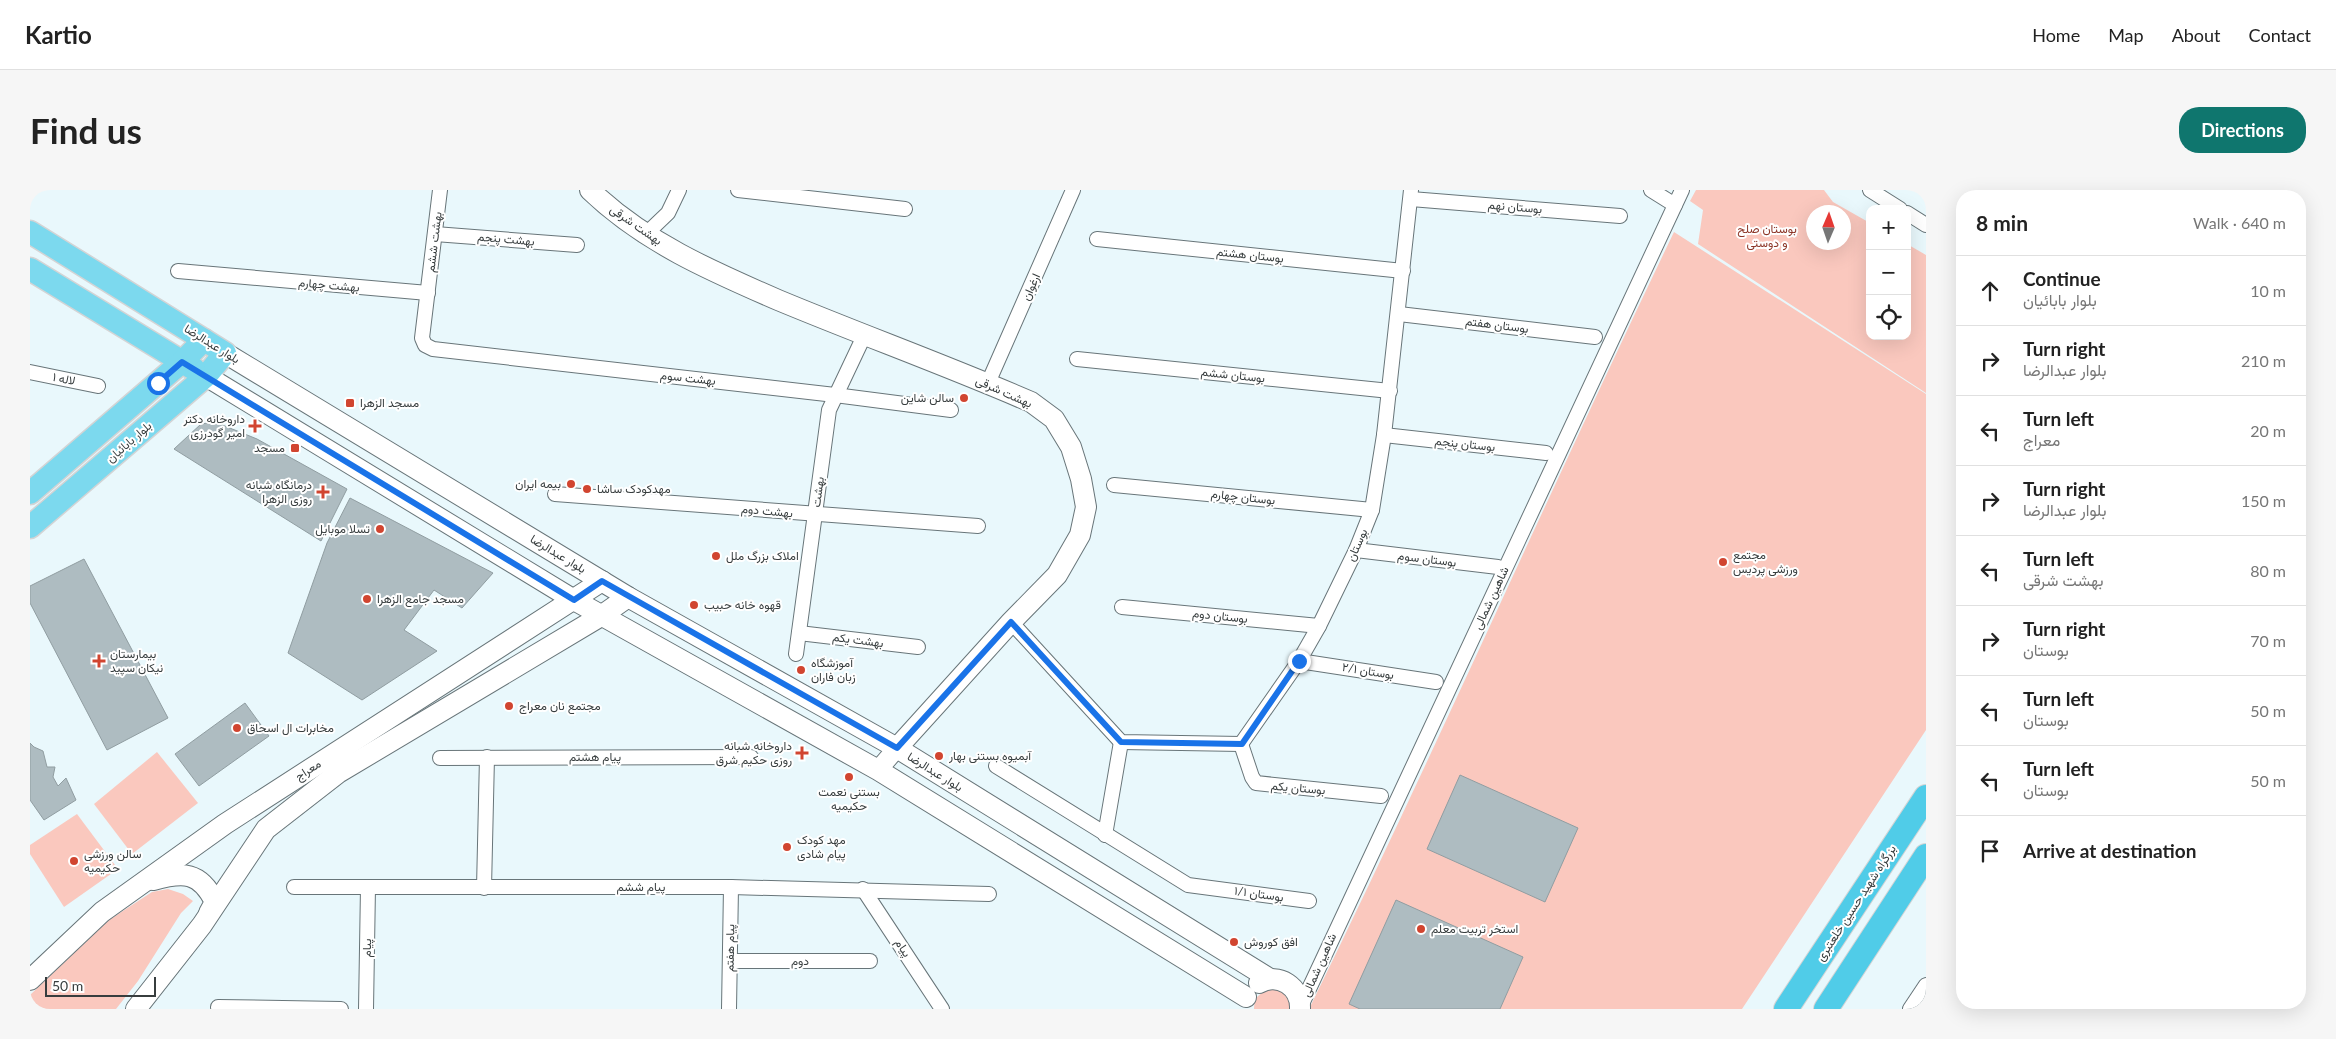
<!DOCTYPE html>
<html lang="en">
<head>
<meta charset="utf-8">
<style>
  :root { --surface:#fff; --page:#f6f6f6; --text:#222; --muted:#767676; --line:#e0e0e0; --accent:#0f766e }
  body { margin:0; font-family:Lato,Vazirmatn,sans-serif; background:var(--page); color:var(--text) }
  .controls { position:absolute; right:15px; top:15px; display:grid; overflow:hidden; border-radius:10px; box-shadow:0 5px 20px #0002 }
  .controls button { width:45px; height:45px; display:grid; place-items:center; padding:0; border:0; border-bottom:1px solid var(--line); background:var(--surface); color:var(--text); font:25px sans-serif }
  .compass { position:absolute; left:1776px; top:15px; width:45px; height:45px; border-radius:50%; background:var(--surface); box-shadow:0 5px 20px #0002; rotate:2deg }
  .scale { position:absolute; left:15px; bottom:12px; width:111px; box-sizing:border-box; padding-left:5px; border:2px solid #373d3e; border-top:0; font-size:14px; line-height:18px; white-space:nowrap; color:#373d3e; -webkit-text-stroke:4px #fff; paint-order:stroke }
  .stop { position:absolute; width:15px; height:15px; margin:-11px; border:4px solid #1a73e8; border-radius:50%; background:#fff }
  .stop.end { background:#1a73e8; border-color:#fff; box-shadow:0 1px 5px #0008 }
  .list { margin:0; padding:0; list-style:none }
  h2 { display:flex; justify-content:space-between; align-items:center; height:65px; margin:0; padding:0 20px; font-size:21px }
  h2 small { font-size:16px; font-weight:400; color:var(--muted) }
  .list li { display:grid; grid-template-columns:32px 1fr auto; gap:15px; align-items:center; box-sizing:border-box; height:70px; padding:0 20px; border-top:1px solid var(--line) }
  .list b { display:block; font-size:19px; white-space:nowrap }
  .list p { margin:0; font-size:16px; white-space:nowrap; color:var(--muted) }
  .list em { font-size:16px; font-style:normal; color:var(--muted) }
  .icon { flex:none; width:28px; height:28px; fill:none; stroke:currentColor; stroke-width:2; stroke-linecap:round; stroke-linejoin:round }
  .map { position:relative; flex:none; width:1896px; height:819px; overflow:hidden; border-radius:20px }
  header { display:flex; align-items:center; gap:30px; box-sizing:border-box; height:70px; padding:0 25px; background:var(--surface); border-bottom:1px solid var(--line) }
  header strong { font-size:24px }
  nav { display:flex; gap:28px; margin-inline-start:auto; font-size:18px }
  .intro { display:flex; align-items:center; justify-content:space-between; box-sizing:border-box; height:120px; padding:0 30px }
  h1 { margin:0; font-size:35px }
  .button { padding:12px 22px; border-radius:20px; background:var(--accent); color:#fff; font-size:18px; font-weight:700 }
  main { display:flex; gap:30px; padding:0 30px }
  aside { flex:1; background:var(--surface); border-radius:20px; box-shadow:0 5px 20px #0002 }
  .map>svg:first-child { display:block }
  .green { fill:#fac8be; fill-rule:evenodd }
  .building { fill:#aebcc1; stroke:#909da1 }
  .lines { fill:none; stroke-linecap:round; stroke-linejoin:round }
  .minor-casing { stroke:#687579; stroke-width:16 }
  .tertiary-casing { stroke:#687579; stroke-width:20 }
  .secondary-casing { stroke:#687579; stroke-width:22 }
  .primary-casing { stroke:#d3d4d5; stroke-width:25 }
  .trunk-casing { stroke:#d3d4d5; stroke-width:26 }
  .minor { stroke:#fff; stroke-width:14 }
  .tertiary { stroke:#fff; stroke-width:18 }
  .secondary { stroke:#fff; stroke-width:20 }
  .primary { stroke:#7cd9ee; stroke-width:22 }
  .trunk { stroke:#50cce8; stroke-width:24 }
  .route { stroke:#1a73e8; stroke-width:6 }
  .poi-dot { fill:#d14530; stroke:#fff; stroke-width:2 }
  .labels { text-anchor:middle; stroke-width:4; stroke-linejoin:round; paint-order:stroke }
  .street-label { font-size:12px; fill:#373d3e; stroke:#fff }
  .park-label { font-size:12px; fill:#8c3527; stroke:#fff }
  .poi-label { font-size:12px; fill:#373d3e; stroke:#fff; text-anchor:start }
</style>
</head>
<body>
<header>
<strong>Kartio</strong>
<nav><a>Home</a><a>Map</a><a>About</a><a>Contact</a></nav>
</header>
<div class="intro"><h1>Find us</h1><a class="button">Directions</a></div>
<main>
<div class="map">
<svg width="1896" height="819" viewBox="0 0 1896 819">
  <rect width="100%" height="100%" fill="#e9f8fc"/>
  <g class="green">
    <path d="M1666,0H1794L1803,12L1840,33V146H1877V54L1896,65V203L1668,54L1673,20L1660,11ZM1784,22H1814V52H1784Z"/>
    <path d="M1644,42L1896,204V540L1712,819H1279C1405,562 1520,300 1644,42Z"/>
    <polygon points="127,562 168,613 102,664 64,614"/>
    <polygon points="47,624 88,679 34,717 0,664 0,655"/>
    <polygon points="138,699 153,704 163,711 151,723 108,791 86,819 0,819 0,805 79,730 122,702"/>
    <path d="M1246,799C1256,802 1260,809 1261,819H1224C1224,804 1233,801 1246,799Z"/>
  </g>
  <g class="building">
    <polygon points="185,232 227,249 317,299 291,351 144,259 171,234"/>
    <polygon points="320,308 463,383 432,418 404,400 374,440 407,461 332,510 258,463 297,353"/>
    <polygon points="54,369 138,528 77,560 0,413 0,396"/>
    <polygon points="215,513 239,546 169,596 145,564"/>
    <polygon points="0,553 4,557 13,561 17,577 25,577 23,587 28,596 36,588 46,610 14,630 0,610"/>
    <polygon points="1430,585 1548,638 1515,712 1397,659"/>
    <polygon points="1366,710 1493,767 1470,819 1330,819 1319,814"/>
  </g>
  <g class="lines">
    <defs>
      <g id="minor">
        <polyline points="410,0 392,148 395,155 403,159 805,205 921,220"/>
        <polyline points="708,0 875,19"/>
        <polyline points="1621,0 1645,15"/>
        <polyline points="1840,0 1870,19"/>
        <polyline points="1381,9 1590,26"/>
        <polyline points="1877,23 1896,35"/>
        <polyline points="405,44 547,55"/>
        <polyline points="615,45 638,23 649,0"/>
        <polyline points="1067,49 1373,81"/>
        <polyline points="148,81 398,103"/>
        <polyline points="1369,124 1565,147"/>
        <polyline points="1047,169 1360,201"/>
        <polyline points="0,182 68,196"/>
        <polyline points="958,193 1043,0"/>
        <polyline points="1354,245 1516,263"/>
        <polyline points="1084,295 1342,320"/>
        <polyline points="525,304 948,336"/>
        <polyline points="1326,360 1468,377"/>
        <polyline points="1092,417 1289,436"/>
        <polyline points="981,432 1091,552 1211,554 1269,471 1289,436 1326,360 1342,320 1354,245 1381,0"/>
        <polyline points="769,443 888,457"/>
        <polyline points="766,464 799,220 834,146"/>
        <polyline points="1269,471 1406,492"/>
        <polyline points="1211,554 1222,587 1226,593 1351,606"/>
        <polyline points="410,568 721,567"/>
        <polyline points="966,576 1158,695 1279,711"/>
        <polyline points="1075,645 1091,552"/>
        <polyline points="264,697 701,697 959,704"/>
        <polyline points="454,698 457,567"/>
        <polyline points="833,699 912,819"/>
        <polyline points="700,771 840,771"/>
        <polyline points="1271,816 1652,0"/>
        <polyline points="188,817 311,819"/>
        <polyline points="336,819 338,697"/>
        <polyline points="699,819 701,697"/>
        <polyline points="1880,819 1896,795"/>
      </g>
      <polyline id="tertiary" points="848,580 867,558"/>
      <g id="secondary">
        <path d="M560,0C614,52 681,81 748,110C832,145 918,176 1001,212L1024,229L1041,257L1051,289L1056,317L1050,345L1027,385L981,432L867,558"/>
        <polyline points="195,163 598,407 867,558 1240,789"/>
        <polyline points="176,186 544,410 848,580 1216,807"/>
        <path d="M123,690C153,682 170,681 185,712L179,723"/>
        <polyline points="0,790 72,722 195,634 572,391"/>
        <path d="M1229,793C1249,782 1271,797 1270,819"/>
        <polyline points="106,819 172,735 236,639 308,583 571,426 598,407"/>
      </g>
      <g id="primary">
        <polyline points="0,42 195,163 176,186 0,337"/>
        <polyline points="0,79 164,179"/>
        <polyline points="0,303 153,171 174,150"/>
      </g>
      <g id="trunk">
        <polyline points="1756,819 1896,607"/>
        <polyline points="1796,819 1896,666"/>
      </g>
    </defs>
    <use href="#minor" class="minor-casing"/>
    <use href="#tertiary" class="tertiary-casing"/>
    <use href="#secondary" class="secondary-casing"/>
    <use href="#primary" class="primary-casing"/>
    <use href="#trunk" class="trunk-casing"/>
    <use href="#minor" class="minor"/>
    <use href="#tertiary" class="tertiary"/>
    <use href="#secondary" class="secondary"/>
    <use href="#primary" class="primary"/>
    <use href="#trunk" class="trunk"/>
  </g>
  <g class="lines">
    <polyline class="route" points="128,193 152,172 544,410 572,391 867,558 981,432 1091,552 1212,554 1269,471"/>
  </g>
  <g class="poi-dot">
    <circle cx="934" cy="208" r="5"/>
    <rect x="315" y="208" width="10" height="10" rx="2.5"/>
    <path d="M222.5 228.5h5v5h5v5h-5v5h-5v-5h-5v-5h5z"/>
    <rect x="260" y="253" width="10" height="10" rx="2.5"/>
    <circle cx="541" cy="294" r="5"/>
    <circle cx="557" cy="299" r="5"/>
    <path d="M290.5 294.5h5v5h5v5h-5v5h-5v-5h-5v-5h5z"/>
    <circle cx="350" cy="339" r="5"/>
    <circle cx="686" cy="366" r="5"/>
    <circle cx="1693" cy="372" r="5"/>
    <circle cx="337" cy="409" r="5"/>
    <circle cx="664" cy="415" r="5"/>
    <path d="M66.5 463.5h5v5h5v5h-5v5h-5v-5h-5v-5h5z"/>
    <circle cx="771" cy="480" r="5"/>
    <circle cx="479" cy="516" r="5"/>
    <circle cx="207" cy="538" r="5"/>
    <path d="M769.5 555.5h5v5h5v5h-5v5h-5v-5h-5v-5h5z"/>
    <circle cx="909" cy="566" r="5"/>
    <circle cx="819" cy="587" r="5"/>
    <circle cx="757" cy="657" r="5"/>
    <circle cx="44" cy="671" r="5"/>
    <circle cx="1391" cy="739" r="5"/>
    <circle cx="1204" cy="752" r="5"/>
  </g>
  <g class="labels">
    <g class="street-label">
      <text transform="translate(1485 17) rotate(5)" y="4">بوستان نهم</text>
      <text transform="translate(606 35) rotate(35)" y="4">بهشت شرقی</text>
      <text transform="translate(476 49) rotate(5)" y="4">بهشت پنجم</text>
      <text transform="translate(404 52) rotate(-83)" y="4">بهشت ششم</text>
      <text transform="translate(1220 65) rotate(6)" y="4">بوستان هشتم</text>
      <text transform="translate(299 95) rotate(5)" y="4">بهشت چهارم</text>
      <text transform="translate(1001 97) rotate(-66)" y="4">ارغوان</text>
      <text transform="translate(1467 135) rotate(7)" y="4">بوستان هفتم</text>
      <text transform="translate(182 154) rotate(32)" y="4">بلوار عبدالرضا</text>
      <text transform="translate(1203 185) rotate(6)" y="4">بوستان ششم</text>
      <text transform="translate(658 188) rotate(6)" y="4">بهشت سوم</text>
      <text transform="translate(34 189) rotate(11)" y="4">لاله ۱</text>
      <text transform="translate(974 202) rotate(24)" y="4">بهشت شرقی</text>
      <text transform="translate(99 252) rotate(-41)" y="4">بلوار بابائیان</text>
      <text transform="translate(1435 254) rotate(6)" y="4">بوستان پنجم</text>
      <text transform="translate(788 302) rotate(-83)" y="4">بهشت</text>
      <text transform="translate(1213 307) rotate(6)" y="4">بوستان چهارم</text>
      <text transform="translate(737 321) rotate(5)" y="4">بهشت دوم</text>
      <text transform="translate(1327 355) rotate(-66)" y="4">بوستان</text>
      <text transform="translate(528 364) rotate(31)" y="4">بلوار عبدالرضا</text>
      <text transform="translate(1397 369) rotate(7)" y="4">بوستان سوم</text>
      <text transform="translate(1461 408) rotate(-65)" y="4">شاهین شمالی</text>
      <text transform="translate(1190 426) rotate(6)" y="4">بوستان دوم</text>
      <text transform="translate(828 450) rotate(7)" y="4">بهشت یکم</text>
      <text transform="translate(1338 481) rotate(9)" y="4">بوستان ۲/۱</text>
      <text x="565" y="571">پیام هشتم</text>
      <text transform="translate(278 580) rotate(-33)" y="4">معراج</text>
      <text transform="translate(905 582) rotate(32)" y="4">بلوار عبدالرضا</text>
      <text transform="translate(1268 598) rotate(5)" y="4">بوستان یکم</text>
      <text x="611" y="701">پیام ششم</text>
      <text transform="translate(1229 704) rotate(8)" y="4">بوستان ۱/۱</text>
      <text transform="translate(1826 713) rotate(-57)" y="4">بزرگراه شهید حسین خلعتبری</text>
      <text transform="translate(337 758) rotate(-89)" y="4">پیام</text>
      <text transform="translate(700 758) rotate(-89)" y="4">پیام هفتم</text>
      <text transform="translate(873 758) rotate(57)" y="4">پیام</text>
      <text x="770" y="775">دوم</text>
      <text transform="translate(1289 775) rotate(-66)" y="4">شاهین شمالی</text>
    </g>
    <g class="park-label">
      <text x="1737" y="43">بوستان صلح<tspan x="1737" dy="14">و دوستی</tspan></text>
    </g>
    <g class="poi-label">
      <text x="924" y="212" text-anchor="end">سالن شاین</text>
      <text x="330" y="217">مسجد الزهرا</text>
      <text x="215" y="233" text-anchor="end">داروخانه دکتر<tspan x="215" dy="14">امیر گودرزی</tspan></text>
      <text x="255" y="262" text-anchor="end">مسجد</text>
      <text x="531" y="298" text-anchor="end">بیمه ایران</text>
      <text x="282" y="299" text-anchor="end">درمانگاه شبانه<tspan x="282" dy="14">روزی الزهرا</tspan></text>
      <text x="567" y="303">مهدکودک ساشا</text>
      <text x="340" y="343" text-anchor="end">تسلا موبایل</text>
      <text x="1703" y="369">مجتمع<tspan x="1703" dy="14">ورزشی پردیس</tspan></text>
      <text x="696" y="370">املاک بزرگ ملل</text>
      <text x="347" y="413">مسجد جامع الزهرا</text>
      <text x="674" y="419">قهوه خانه حبیب</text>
      <text x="80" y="468">بیمارستان<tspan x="80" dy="14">نیکان سپید</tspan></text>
      <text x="781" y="477">آموزشگاه<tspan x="781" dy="14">زبان فاران</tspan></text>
      <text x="489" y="520">مجتمع نان معراج</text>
      <text x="217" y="542">مخابرات ال اسحاق</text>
      <text x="762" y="560" text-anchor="end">داروخانه شبانه<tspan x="762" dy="14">روزی حکیم شرق</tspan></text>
      <text x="919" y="570">آبمیوه بستنی بهار</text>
      <text x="819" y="606" text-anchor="middle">بستنی نعمت<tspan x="819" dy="14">حکیمیه</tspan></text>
      <text x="767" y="654">مهد کودک<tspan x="767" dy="14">پیام شادی</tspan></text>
      <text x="54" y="668">سالن ورزشی<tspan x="54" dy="14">حکیمیه</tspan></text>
      <text x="1401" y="743">استخر تربیت معلم</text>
      <text x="1214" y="756">افق کوروش</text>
    </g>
  </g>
</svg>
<div class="controls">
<button>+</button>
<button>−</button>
<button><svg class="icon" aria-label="locate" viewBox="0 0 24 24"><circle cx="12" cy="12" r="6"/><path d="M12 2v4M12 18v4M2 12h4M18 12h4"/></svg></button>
</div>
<svg class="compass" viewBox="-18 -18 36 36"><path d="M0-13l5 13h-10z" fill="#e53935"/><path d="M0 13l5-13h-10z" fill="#767676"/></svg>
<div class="scale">50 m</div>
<div class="stop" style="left:128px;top:193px"></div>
<div class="stop end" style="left:1269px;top:471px"></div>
</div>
<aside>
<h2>8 min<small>Walk · 640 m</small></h2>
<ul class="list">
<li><svg class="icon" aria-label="ahead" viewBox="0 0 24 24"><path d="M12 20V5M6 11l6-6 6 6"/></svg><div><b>Continue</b><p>بلوار بابائیان</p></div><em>10 m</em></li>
<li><svg class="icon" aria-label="right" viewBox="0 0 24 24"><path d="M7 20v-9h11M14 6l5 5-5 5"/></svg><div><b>Turn right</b><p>بلوار عبدالرضا</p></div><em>210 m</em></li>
<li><svg class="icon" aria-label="left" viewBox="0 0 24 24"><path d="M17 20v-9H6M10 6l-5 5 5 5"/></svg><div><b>Turn left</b><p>معراج</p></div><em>20 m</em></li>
<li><svg class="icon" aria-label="right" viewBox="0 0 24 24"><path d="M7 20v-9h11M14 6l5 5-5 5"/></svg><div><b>Turn right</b><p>بلوار عبدالرضا</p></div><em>150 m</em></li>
<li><svg class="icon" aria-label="left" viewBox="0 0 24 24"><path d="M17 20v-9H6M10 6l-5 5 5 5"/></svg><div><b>Turn left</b><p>بهشت شرقی</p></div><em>80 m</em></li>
<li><svg class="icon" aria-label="right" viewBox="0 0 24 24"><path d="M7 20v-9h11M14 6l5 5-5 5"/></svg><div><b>Turn right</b><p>بوستان</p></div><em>70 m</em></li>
<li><svg class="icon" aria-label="left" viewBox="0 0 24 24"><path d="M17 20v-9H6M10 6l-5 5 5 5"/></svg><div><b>Turn left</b><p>بوستان</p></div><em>50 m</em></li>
<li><svg class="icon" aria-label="left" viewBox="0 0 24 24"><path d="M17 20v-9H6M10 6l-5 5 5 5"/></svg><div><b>Turn left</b><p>بوستان</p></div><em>50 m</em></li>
<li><svg class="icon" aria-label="arrive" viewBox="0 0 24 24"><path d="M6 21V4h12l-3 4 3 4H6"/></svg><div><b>Arrive at destination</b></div></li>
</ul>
</aside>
</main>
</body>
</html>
